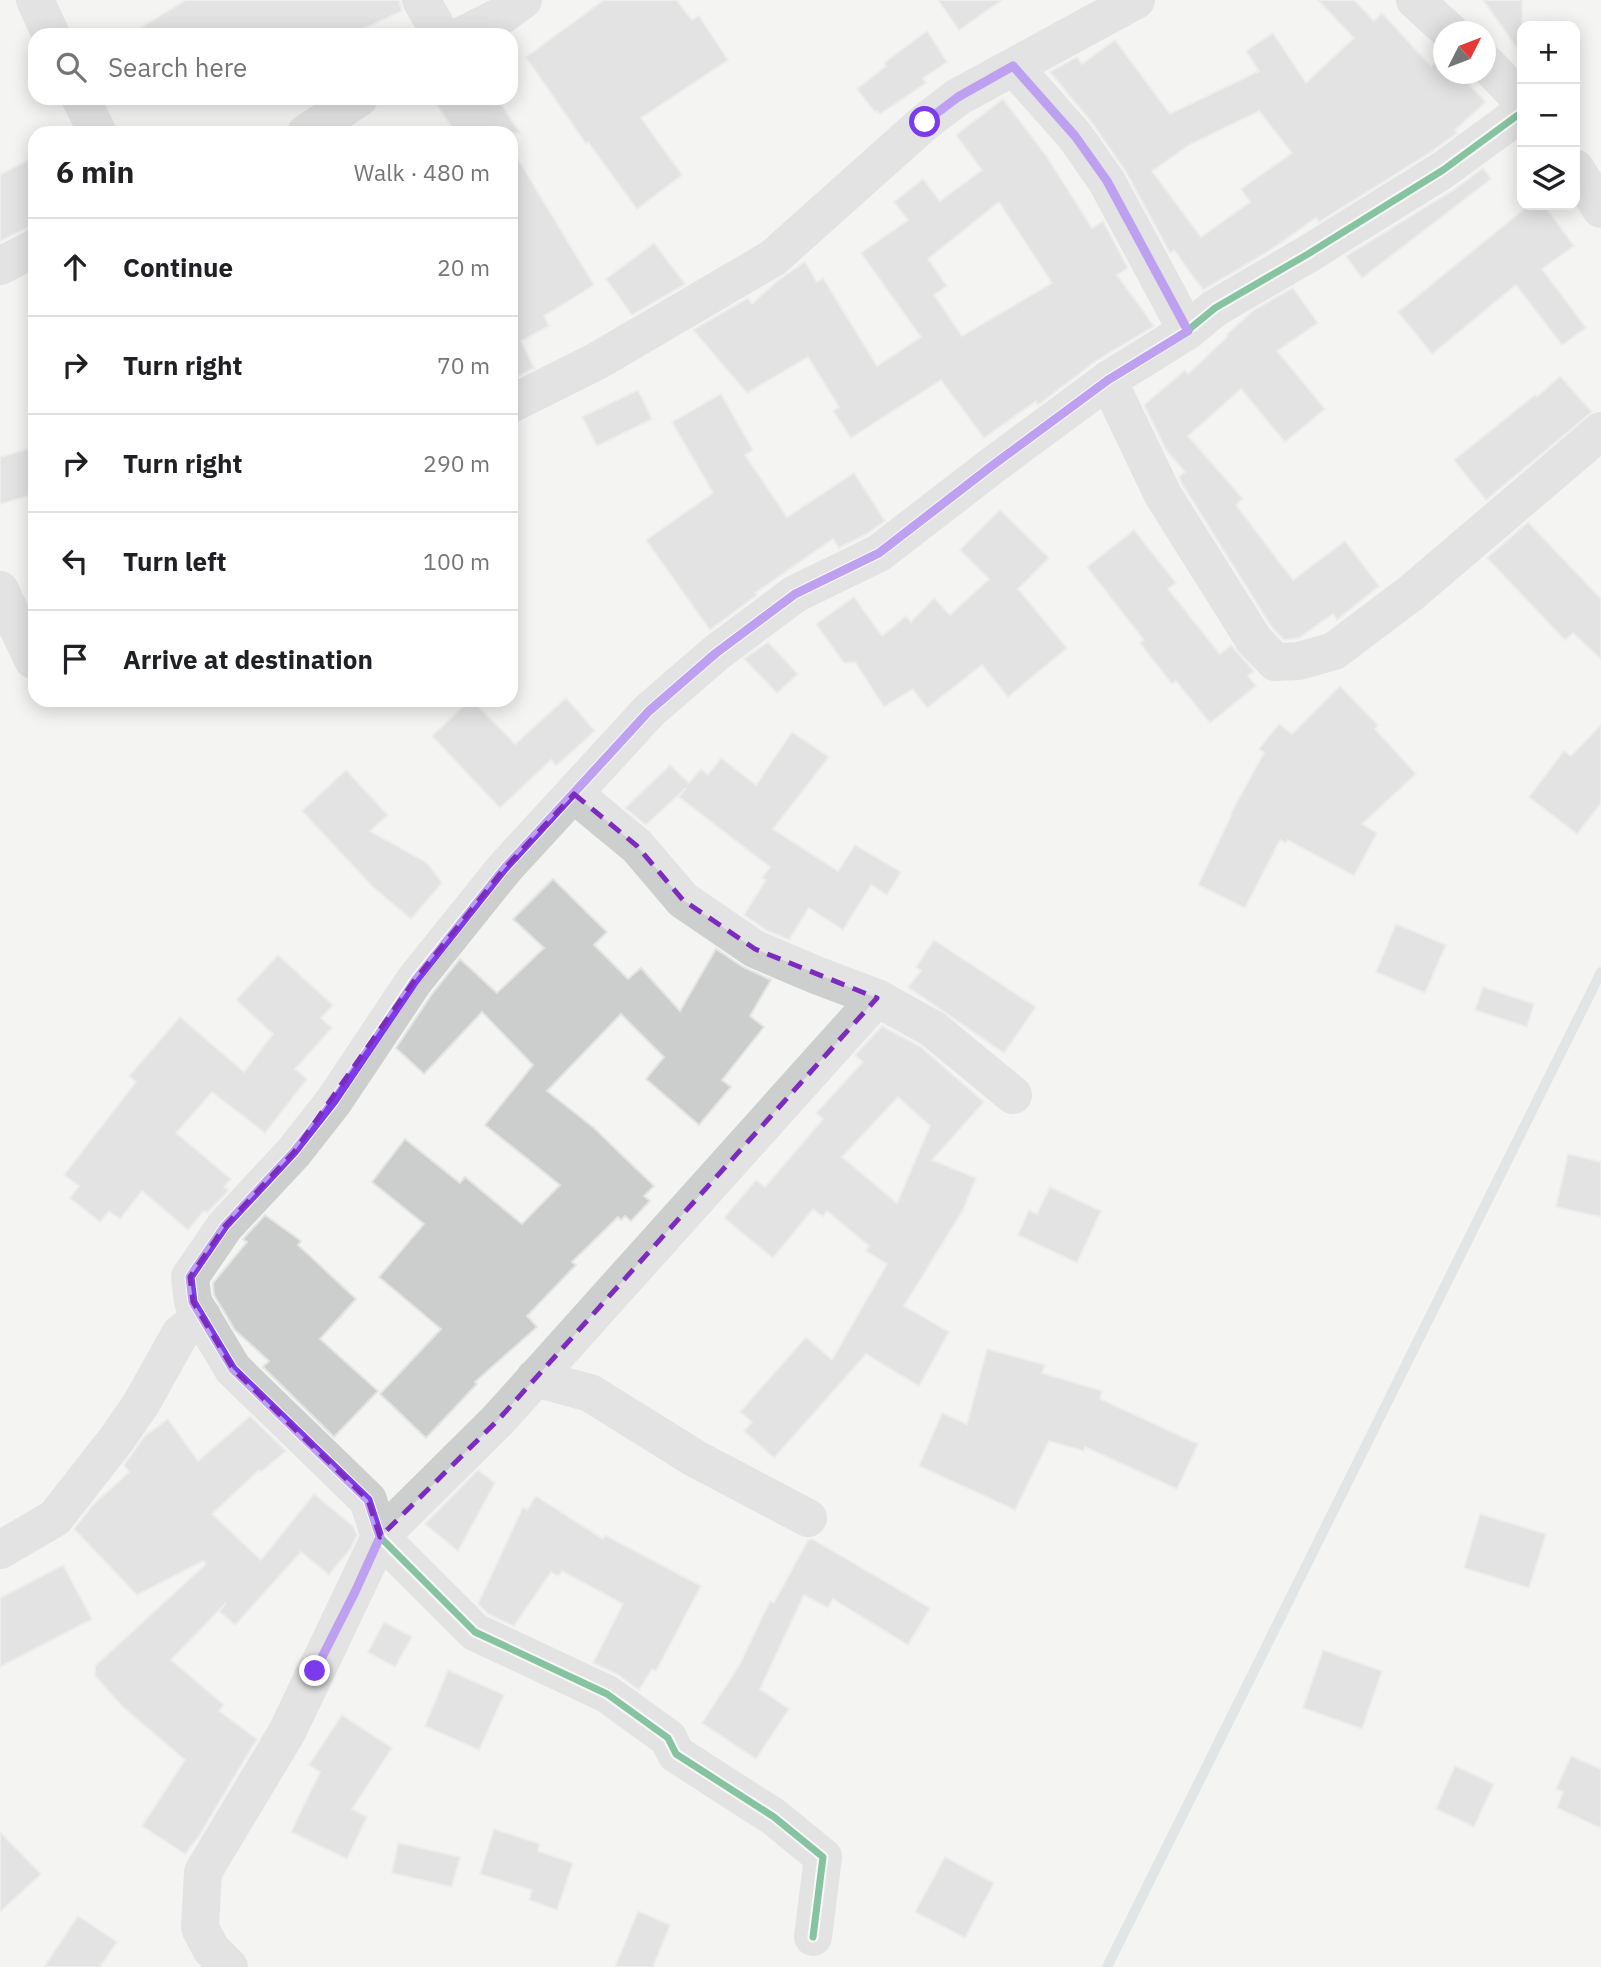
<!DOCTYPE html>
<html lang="en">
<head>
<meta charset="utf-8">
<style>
  :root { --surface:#fff; --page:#f6f6f6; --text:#202124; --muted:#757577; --line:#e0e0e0 }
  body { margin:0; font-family:"IBM Plex Sans",sans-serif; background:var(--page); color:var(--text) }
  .controls { position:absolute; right:21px; top:21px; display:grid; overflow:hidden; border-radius:14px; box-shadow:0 4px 18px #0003 }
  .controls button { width:63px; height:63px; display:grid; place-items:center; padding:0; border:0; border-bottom:2px solid var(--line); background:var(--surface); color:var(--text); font:35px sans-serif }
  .compass { position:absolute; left:1433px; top:21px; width:63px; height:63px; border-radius:50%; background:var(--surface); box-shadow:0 4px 18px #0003; rotate:48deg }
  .stop { position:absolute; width:21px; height:21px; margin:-16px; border:5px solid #7c3aed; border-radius:50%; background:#fff }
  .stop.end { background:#7c3aed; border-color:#fff; box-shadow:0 2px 7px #0008 }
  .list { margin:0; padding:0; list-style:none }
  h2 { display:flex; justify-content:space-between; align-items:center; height:91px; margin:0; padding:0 28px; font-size:30px }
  h2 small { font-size:23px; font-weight:400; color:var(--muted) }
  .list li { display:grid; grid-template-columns:46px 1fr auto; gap:21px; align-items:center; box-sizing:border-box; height:98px; padding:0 28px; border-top:2px solid var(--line) }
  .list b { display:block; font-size:26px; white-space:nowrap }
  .list em { font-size:23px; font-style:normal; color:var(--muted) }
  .icon { flex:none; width:38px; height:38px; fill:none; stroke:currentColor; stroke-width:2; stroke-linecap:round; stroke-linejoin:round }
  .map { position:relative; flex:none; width:1601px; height:1967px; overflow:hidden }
  .search { position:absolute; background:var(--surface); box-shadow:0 4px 18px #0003; left:28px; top:28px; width:490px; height:77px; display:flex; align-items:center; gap:18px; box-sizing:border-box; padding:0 24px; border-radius:21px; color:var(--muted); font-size:26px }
  .panel { position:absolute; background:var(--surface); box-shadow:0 4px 18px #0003; left:28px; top:126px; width:490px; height:581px; border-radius:21px }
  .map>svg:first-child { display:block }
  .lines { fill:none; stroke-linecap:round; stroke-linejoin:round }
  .stream { stroke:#ccd2d6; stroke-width:10 }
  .building { fill:#cccece; stroke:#e4e4e3; stroke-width:2; fill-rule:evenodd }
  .minor { stroke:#cdcece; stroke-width:38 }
  .cycleway-casing { stroke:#fff; stroke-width:11 }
  .cycleway { stroke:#00873e; stroke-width:7 }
  .route { stroke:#7c3aed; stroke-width:9 }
  .marked { fill:none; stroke:#7b2cbf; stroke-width:5; stroke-dasharray:14 9; stroke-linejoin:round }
</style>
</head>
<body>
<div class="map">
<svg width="1601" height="1967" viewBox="0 0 1601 1967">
  <rect width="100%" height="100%" fill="#f4f4f3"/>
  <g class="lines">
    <polyline class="stream" points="1107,1967 1601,972"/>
  </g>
  <g class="building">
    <polygon points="186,0 399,0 402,11 350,35 129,35"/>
    <polygon points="604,0 676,0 692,20 699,16 728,60 641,118 682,175 637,209 588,142 586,144 526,57"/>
    <polygon points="938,0 1002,0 959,30"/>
    <path d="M1318,0H1354L1374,21L1382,13L1431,66L1444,55V74H1459L1486,102L1455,130L1457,133L1431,152L1319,222L1316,218L1269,251L1203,290L1174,250L1170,253L1126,172L1093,124L1050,72L1077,57L1082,64L1115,40L1170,114L1259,71L1246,51L1273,33L1306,83L1354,38ZM1259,111L1292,153L1241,189L1250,202L1201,237L1152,171L1189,145Z"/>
    <polygon points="1483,0 1522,0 1522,55"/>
    <polygon points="927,31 947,62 923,78 926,83 880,114 877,111 875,112 857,89 886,66 884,63"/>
    <polygon points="432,98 497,98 520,133 456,133"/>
    <path d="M1003,99L1047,157L1092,228L1103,221L1128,268L1117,275L1154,326L1096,361L1038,405L1036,401L984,438L941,380L851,438L833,411L839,407L808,357L747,393L693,330L748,298L752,304L777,281L805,262L817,282L823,278L877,366L921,337L861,253L908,220L894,202L923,179L940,201L982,170L956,135ZM999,202L1052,283L962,336L934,295L947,286L928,259Z"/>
    <polygon points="511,148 594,285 544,316 549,326 521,341 534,368 511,380"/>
    <polygon points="35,156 35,226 25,229 0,241 0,175"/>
    <polygon points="1483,168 1491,179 1362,278 1346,256 1455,189"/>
    <polygon points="1529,205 1544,205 1574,246 1542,269 1586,328 1562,345 1516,285 1432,354 1398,312"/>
    <polygon points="654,243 685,284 632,315 606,279"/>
    <polygon points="1293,288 1318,323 1277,351 1325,409 1285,442 1241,389 1188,436 1243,499 1236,505 1293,580 1345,541 1379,586 1337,620 1333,614 1299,638 1284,640 1271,626 1182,484 1179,477 1185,472 1166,450 1144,405 1185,370 1188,374 1228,336 1227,334 1254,310"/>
    <polygon points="1560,376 1592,412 1486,500 1454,460 1535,395 1537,397"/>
    <polygon points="638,390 652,419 597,446 582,417"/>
    <polygon points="721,394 753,450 745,455 787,517 854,473 885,521 867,534 839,548 833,539 755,593 757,595 710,630 646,540 713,493 672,422"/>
    <polygon points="35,447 35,494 0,504 0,457"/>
    <polygon points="1000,510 1049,558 1018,589 1067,648 1008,697 982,665 927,708 913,689 884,707 855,662 844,663 816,624 854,597 882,636 906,616 911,622 934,598 950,615 989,579 960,550"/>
    <polygon points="1528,522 1601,599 1601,659 1573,633 1565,640 1487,558"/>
    <polygon points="1134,530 1176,583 1168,589 1220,654 1231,645 1254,671 1248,676 1256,686 1210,723 1176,681 1172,684 1140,643 1144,640 1087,567"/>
    <polygon points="768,642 798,674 777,693 744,659"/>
    <polygon points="1340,686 1378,725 1375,729 1416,774 1362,824 1377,833 1354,876 1288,840 1286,843 1280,840 1245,908 1198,885 1232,814 1231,813 1264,753 1259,749 1279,724 1292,734"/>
    <polygon points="566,698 595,731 556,766 551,760 500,808 432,736 470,700 472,700 515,744"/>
    <polygon points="1601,725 1601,803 1577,834 1529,797 1564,751 1571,756"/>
    <polygon points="792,732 829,757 773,829 838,871 855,845 901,872 887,895 871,885 843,930 809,908 789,940 766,930 744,915 766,880 762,878 770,867 679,797 686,788 646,825 625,808 670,765 689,783 701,769 708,775 721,758 756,785"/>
    <polygon points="346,770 388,815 370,831 427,863 442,883 411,919 372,886 302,811"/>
    <polygon points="553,879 607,932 594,945 628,979 641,968 680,1011 716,949 743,967 771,980 750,1016 764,1027 722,1080 731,1087 699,1125 646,1079 664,1057 621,1014 547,1091 594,1128 654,1186 644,1196 650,1201 631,1221 625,1216 621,1220 618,1217 572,1262 576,1265 527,1316 537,1327 475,1382 477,1384 426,1438 380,1394 441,1329 379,1277 424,1224 372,1182 405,1139 460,1183 465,1177 522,1224 560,1185 485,1125 533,1065 482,1012 424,1074 396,1048 432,994 460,959 497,993 544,948 513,919"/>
    <polygon points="1396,924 1446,945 1425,993 1376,972"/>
    <polygon points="934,940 1036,1007 1004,1053 908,987 921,971 916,967"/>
    <polygon points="278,955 333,1005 321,1018 332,1028 295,1069 307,1079 265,1133 212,1092 176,1133 231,1179 224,1187 229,1190 207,1213 204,1211 188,1230 142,1191 120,1219 109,1211 100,1222 70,1198 79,1186 64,1175 136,1082 129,1076 180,1017 244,1072 273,1034 236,1000"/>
    <polygon points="1483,987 1534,1004 1527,1027 1475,1010"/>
    <path d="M882,1026L921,1047L984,1102L932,1160L976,1178L963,1210L904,1306L949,1332L919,1386L866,1354L774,1458L744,1431L752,1422L740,1412L806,1337L832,1360L887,1264L866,1251L869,1246L827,1211L823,1217L813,1209L773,1258L724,1218L756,1180L765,1187L823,1119L816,1113L863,1062L855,1055ZM898,1097L930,1126L897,1203L842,1157Z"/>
    <polygon points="1568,1154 1601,1162 1601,1217 1556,1207"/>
    <polygon points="1050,1187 1101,1211 1077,1263 1018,1235 1029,1210 1037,1214"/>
    <polygon points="265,1215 301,1241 298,1245 356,1299 320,1339 378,1391 334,1437 263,1367 269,1361 235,1330 214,1295 213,1283 247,1242 243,1239"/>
    <polygon points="987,1349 1045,1365 1042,1373 1102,1391 1100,1399 1198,1444 1177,1489 1085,1447 1084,1451 1049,1441 1015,1510 919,1466 942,1413 967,1424"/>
    <polygon points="250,1416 286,1451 261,1472 259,1470 212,1514 261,1560 314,1494 353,1526 357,1535 351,1548 329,1575 301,1552 235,1625 219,1611 226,1603 171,1660 224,1705 219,1711 257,1739 199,1836 185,1854 142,1826 185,1760 122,1706 95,1676 95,1666 206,1564 203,1561 137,1595 74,1529 93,1505 129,1472 124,1465 145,1436 168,1419 198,1461"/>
    <polygon points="478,1470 495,1483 458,1551 425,1524"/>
    <polygon points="536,1496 603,1539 605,1535 701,1586 656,1671 652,1669 639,1690 617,1674 593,1663 623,1604 562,1571 558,1576 551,1572 514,1626 488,1614 478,1604 523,1507 527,1510"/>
    <polygon points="1480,1514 1546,1534 1529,1588 1464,1568"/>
    <polygon points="812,1539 930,1608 908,1645 833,1599 828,1608 804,1595 760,1689 789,1709 756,1759 702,1723 740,1664 770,1601 774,1603 808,1540"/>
    <polygon points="63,1565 92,1619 0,1667 0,1598"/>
    <polygon points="384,1622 412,1637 395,1667 368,1652"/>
    <polygon points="1323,1650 1382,1671 1362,1729 1303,1708"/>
    <polygon points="448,1670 504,1695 479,1750 425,1726"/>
    <polygon points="342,1715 392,1748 352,1809 367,1817 347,1859 291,1832 320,1772 309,1765"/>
    <polygon points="1571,1756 1601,1769 1601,1828 1557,1808 1563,1792 1556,1789"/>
    <polygon points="1455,1766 1494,1784 1474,1827 1436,1809"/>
    <polygon points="494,1829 540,1844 538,1851 573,1863 557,1910 529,1900 532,1890 480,1874"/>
    <polygon points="0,1832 41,1874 0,1912"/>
    <polygon points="398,1843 460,1857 452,1887 392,1873"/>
    <polygon points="945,1857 994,1883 965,1938 915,1912"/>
    <polygon points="638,1911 670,1925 653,1967 615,1967"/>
    <polygon points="78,1916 117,1942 100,1967 44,1967"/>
  </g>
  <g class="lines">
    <g class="minor">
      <polyline points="35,0 51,35"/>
      <polyline points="421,0 441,35"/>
      <polyline points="1415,0 1450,32"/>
      <polyline points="463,35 501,16 523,0"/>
      <polyline points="1486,63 1522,101"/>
      <polyline points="1014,67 1075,136 1107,182 1187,331"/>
      <polyline points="80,98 98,133"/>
      <polyline points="306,133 359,98"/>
      <polyline points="1575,168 1601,209"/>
      <polyline points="0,266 35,248"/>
      <polyline points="1108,380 1163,495 1254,640 1275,662 1299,661 1334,651 1411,593 1601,431"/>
      <polyline points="511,404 597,361 773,258 925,122 958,97 1136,0"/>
      <polyline points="0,590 33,660"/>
      <polyline points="574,794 637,846 683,900 755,949 816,975 877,998 933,1029 1013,1095"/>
      <polyline points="535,1378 590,1393 696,1459 808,1518"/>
      <polyline points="0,1550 55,1518 116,1440 141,1404 180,1334 202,1316"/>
      <polyline points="813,1937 823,1857 774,1817 676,1754 668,1738 607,1694 475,1632 380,1537 368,1500 233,1369 193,1302 190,1277 225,1226 294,1152 334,1101 414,981 504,869 649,711 716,653 795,594 879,553 993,465 1108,380 1187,331 1215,308 1308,254 1443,170 1522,112"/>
      <polyline points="229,1967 211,1949 200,1928 203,1872 287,1732 380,1537 498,1420 877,998"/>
    </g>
    <defs>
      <polyline id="cycleway" points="813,1937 823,1857 774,1817 676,1754 668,1738 607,1694 475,1632 380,1537 368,1500 233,1369 193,1302 190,1277 225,1226 294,1152 334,1101 414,981 504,869 649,711 716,653 795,594 879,553 993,465 1108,380 1187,331 1215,308 1308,254 1443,170 1522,112"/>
    </defs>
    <use href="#cycleway" class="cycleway-casing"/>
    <use href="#cycleway" class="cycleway"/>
  </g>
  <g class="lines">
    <polyline class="route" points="315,1671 355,1592 380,1537 368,1500 233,1369 193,1302 190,1277 225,1226 294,1152 334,1101 415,981 504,869 649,711 716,653 795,594 879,553 993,465 1108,380 1188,331 1107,181 1075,136 1013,66 958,97 925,122"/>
  </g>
  <path d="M0 0H1601V1967H0ZM574,794L637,846L683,900L755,949L877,998L498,1420L380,1537L368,1500L233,1369L193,1302L190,1277L225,1226L294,1152L414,981L504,869Z" fill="#f4f4f3" fill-opacity=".55" fill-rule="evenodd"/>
  <path class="marked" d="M574,794L637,846L683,900L755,949L877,998L498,1420L380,1537L368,1500L233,1369L193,1302L190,1277L225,1226L294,1152L414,981L504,869Z"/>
</svg>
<div class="controls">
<button>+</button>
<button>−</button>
<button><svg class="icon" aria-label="layers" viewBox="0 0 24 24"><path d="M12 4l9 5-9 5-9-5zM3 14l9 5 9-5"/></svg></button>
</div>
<svg class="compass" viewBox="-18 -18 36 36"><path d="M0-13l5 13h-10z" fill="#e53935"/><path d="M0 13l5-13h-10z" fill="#757577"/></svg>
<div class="stop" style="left:925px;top:122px"></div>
<div class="stop end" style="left:315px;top:1671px"></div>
<div class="search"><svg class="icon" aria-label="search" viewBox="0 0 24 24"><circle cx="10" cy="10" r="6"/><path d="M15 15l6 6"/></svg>Search here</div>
<section class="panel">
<h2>6 min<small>Walk · 480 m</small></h2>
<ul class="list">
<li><svg class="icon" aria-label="ahead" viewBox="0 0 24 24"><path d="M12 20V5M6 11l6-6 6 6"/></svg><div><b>Continue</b></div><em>20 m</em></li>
<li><svg class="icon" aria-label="right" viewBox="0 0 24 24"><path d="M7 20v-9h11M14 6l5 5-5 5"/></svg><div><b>Turn right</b></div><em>70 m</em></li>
<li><svg class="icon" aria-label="right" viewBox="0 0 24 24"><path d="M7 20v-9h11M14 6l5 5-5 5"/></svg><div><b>Turn right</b></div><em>290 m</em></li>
<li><svg class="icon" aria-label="left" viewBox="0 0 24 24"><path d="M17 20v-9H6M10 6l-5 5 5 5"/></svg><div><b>Turn left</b></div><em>100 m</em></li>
<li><svg class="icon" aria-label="arrive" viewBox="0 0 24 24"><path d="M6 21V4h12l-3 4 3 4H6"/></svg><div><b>Arrive at destination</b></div></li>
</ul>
</section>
</div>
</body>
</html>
